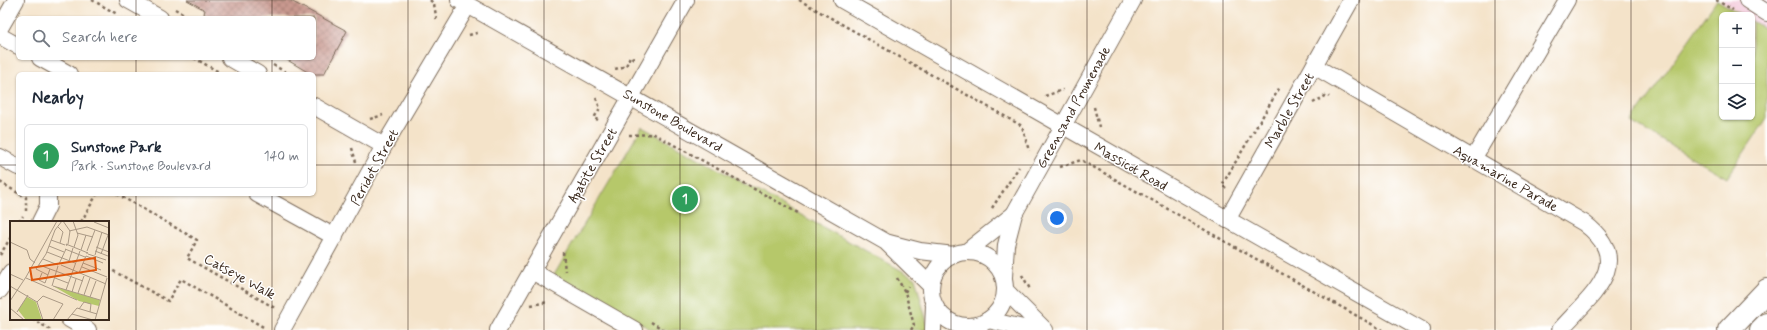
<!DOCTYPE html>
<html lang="en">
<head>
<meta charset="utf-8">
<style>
  :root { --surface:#fff; --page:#f6f6f7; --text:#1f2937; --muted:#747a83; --line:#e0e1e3; --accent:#db2777 }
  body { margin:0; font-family:Mynerve,sans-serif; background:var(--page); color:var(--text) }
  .controls { position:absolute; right:12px; top:12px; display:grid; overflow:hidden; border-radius:6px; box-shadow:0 1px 3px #0004 }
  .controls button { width:36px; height:36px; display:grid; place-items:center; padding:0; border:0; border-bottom:1px solid var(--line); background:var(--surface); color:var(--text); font:20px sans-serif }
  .you { position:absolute; left:1057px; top:218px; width:14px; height:14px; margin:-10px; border:3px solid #fff; border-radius:50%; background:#1a73e8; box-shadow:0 0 0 6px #1a73e833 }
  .badge { display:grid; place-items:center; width:26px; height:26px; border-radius:50%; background:var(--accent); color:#fff; font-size:13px; font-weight:700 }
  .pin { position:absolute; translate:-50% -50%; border:2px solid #fff; box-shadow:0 1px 4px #0006 }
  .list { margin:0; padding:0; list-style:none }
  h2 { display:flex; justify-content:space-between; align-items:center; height:52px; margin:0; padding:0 16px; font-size:17px }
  h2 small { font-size:13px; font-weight:400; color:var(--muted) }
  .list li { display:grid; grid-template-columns:26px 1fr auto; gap:12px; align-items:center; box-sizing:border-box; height:64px; margin:0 8px 8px; padding:0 8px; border:1px solid var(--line); border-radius:6px }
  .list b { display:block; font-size:15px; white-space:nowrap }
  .list p { margin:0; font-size:13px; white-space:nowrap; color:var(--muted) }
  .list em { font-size:13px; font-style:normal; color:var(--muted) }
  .icon { flex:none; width:22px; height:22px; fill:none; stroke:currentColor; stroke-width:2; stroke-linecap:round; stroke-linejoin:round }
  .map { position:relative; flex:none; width:1767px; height:330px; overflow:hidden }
  .search { position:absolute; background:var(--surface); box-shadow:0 1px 3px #0004; left:16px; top:16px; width:300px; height:44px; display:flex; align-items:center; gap:10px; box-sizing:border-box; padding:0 14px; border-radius:6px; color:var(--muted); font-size:15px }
  .panel { position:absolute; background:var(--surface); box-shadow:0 1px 3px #0004; left:16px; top:72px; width:300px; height:124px; border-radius:6px }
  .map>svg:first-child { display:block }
  .built { fill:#f4cfde }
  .park { fill:#b6c86b; stroke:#787944 }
  .building { fill:url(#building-cross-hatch) }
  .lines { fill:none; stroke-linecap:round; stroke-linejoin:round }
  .minor-casing { stroke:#7c6b5a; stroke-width:18 }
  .secondary-casing { stroke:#7c6b5a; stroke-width:24 }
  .path { stroke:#7c6b5a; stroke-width:2.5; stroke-dasharray:3 3; stroke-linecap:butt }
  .minor { stroke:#fff; stroke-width:16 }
  .secondary { stroke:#fff; stroke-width:22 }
  .grid { fill:none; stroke:#3b2a1e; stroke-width:1; stroke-opacity:0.55 }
  .labels { text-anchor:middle; stroke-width:3; stroke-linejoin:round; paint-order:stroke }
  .street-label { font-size:14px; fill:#3b2a1e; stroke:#fff }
  .inset-road { fill:none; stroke:#aa9985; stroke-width:1 }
  .view { fill:#df570d; fill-opacity:0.15; stroke:#df570d; stroke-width:2 }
  .inset-edge { fill:none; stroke:#3b2a1e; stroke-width:2 }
</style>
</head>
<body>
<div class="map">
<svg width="1767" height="330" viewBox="0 0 1767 330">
  <defs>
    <pattern id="building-cross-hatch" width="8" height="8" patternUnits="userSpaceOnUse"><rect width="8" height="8" fill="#c9998f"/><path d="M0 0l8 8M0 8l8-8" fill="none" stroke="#a47d74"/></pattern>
  </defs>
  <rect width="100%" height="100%" fill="#fff"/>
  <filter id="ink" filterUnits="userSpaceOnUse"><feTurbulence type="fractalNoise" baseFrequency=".025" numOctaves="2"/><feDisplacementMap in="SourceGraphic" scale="8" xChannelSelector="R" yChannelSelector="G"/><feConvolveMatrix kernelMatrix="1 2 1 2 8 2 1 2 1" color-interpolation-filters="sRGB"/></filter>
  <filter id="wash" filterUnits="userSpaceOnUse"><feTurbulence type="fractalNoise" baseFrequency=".012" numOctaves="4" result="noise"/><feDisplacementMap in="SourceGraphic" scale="16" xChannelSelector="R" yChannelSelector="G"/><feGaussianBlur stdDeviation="0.9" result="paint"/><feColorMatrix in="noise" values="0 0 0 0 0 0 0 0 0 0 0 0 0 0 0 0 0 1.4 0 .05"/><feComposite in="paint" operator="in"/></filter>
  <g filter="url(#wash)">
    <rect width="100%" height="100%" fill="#f4e3c9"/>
    <polygon class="built" points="1721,0 1767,0 1767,30 1752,21 1752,15 1743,15"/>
    <g class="park">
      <polygon points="1717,0 1742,15 1722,15 1722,117 1752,117 1752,21 1767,30 1767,118 1727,178 1631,122"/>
      <polygon points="642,127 915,278 929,330 652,330 554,275"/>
    </g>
    <g id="blocks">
      <polygon class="building" points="187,0 289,0 347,31 324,74 311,74 284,58 314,58 314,18 211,18 204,14 205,10"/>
    </g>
  </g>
  <g filter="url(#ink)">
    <use href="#blocks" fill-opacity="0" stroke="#7c6b5a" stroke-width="1"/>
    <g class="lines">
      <defs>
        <g id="minor">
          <polyline points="128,0 160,18"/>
          <polyline points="459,0 886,242 931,286"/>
          <polyline points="842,0 1422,330"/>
          <polyline points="1747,0 1767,13"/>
          <polyline points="0,28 16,0"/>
          <polyline points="0,36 18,46"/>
          <polyline points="40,58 69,74"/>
          <polyline points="230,58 258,74"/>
          <path d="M1314,66L1584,223C1637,263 1590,296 1560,330"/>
          <polyline points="314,106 384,146"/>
          <polyline points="0,157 18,167"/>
          <polyline points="1473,159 1567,0"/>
          <polyline points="257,194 335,237"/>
          <polyline points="1227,220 1351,0"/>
          <polyline points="40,222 48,206 48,194"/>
          <polyline points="889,243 920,251 954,255"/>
          <polyline points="966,252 1014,214"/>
          <circle cx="968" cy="289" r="37"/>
          <polyline points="532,271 635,330"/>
          <polyline points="1004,277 1006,245 1014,214 1133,0"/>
          <polyline points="0,290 11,272"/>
          <polyline points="1005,290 1045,330"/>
          <polyline points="69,319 88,330"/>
          <polyline points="988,320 1032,330"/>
          <polyline points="282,330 384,146 468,5"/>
          <polyline points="498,330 686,0"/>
          <polyline points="933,330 934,304"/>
        </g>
        <g id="secondary">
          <polyline points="1729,330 1767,290"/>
          <polyline points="1761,330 1767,324"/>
        </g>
      </defs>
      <use href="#minor" class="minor-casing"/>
      <use href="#secondary" class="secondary-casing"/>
      <g class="path">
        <polyline points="92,0 117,14"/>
        <polyline points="430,0 434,4 437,22"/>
        <polyline points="799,0 1022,126 1029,151"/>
        <polyline points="1716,0 1733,10"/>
        <polyline points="175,9 191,18"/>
        <polyline points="469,35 480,32"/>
        <polyline points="194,58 219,72"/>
        <polyline points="273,65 289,74"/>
        <polyline points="615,69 626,66 630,56 634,59"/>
        <polyline points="1045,96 1063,90"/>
        <polyline points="596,98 600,108 594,118 598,120"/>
        <polyline points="1313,103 1327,95 1329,97"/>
        <polyline points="1094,107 1099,127"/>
        <polyline points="370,119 383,115"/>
        <polyline points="629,135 654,134 798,213"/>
        <polyline points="352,148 356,162"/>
        <polyline points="1060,167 1081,160 1382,330"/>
        <polyline points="0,182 18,193"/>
        <polyline points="1226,188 1222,185 1280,87"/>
        <polyline points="20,194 26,197 26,211"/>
        <polyline points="117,194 197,240 187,258 275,308"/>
        <polyline points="992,208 1019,167"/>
        <polyline points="19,222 23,216"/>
        <polyline points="81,222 97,194"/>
        <polyline points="563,252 565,271"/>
        <polyline points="0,255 11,237"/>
        <polyline points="108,268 168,301 181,279 265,328"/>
        <polyline points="1022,275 1030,289"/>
        <polyline points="897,278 905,292 914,325"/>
        <polyline points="905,292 908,286"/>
        <polyline points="531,305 548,302"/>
        <polyline points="32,319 51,330"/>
        <polyline points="651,322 664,330"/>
        <polyline points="911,330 914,325 915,325"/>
      </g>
      <use href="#minor" class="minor"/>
      <use href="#secondary" class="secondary"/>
    </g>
  </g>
  <path class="grid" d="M136,0V18M272,0V18M408,0V330M544,0V330M680,0V330M816,0V330M951,0V330M1087,0V330M1223,0V330M1359,0V330M1495,0V330M1631,0V330M136,58V74M272,58V74M0,165H18M314,165H1767M136,194V330M272,194V330"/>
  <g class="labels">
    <g class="street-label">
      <text transform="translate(1073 107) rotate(-61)" y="5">Greensand Promenade</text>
      <text transform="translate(1289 110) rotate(-60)" y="5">Marble Street</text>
      <text transform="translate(673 120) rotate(30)" y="5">Sunstone Boulevard</text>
      <text transform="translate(592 165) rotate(-60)" y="5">Apatite Street</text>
      <text transform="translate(1131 166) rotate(30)" y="5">Massicot Road</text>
      <text transform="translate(374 167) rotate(-61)" y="5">Peridot Street</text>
      <text transform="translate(1506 178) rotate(30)" y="5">Aquamarine Parade</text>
      <text transform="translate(240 276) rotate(29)" y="5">Catseye Walk</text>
    </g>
  </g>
  <g transform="translate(10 221)">
    <rect width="99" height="99" fill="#f4e3c9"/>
    <path d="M43,65L90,79L89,85L69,80ZM17,76L26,81L32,99H16L8,89Z" fill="#b6c86b"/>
    <path class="inset-road" d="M53,0L60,10L58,23M63,0L68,14L64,26M84,1L99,7M48,6L53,11L50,22M59,10L77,6L99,14M67,12L83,16M41,19L55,24M0,21L17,29L20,38L25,42M39,25L54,31M57,25L56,23L78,32H76M86,26L99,31M55,28L75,36M71,29L76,14M77,30L85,9M85,30L98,35M37,31L65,42M78,33L96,39M91,33L98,14M85,34L92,11M76,35L93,42M33,38L48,44M59,40L63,27M73,42L91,49M49,43L56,28M29,44L73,60M51,44L96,63M72,46L97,56M32,52L29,59L35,62L40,48M69,52L76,35M0,53L13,59M38,54L26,48L36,33L45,9L52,0M16,56L47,0M16,57L67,79M45,57L58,62M0,65L27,81L33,99M42,65L48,45M43,65L90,79M56,69L70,30M62,71L66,58M68,72L74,55M74,74L80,57M80,76L86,60M0,80L16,56M27,81L33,75L53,83L43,99M0,87L14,99M69,88L74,81L81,83L80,91M7,91L18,74M62,93L83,99M57,99L67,87L87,93M85,99L97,57"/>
    <path class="view" d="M85,37L86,49L22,59L20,47Z"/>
    <rect width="99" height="99" class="inset-edge"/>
  </g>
</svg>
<div class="controls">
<button>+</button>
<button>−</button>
<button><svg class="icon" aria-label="layers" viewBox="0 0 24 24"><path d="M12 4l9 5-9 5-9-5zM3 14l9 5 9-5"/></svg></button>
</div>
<div class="you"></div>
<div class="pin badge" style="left:685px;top:199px;background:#2e9e5b">1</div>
<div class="search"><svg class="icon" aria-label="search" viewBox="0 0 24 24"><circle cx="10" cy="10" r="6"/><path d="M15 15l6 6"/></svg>Search here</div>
<section class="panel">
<h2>Nearby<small></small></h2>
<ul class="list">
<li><span class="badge" style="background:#2e9e5b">1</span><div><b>Sunstone Park</b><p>Park · Sunstone Boulevard</p></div><em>140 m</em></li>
</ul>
</section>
</div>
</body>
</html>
